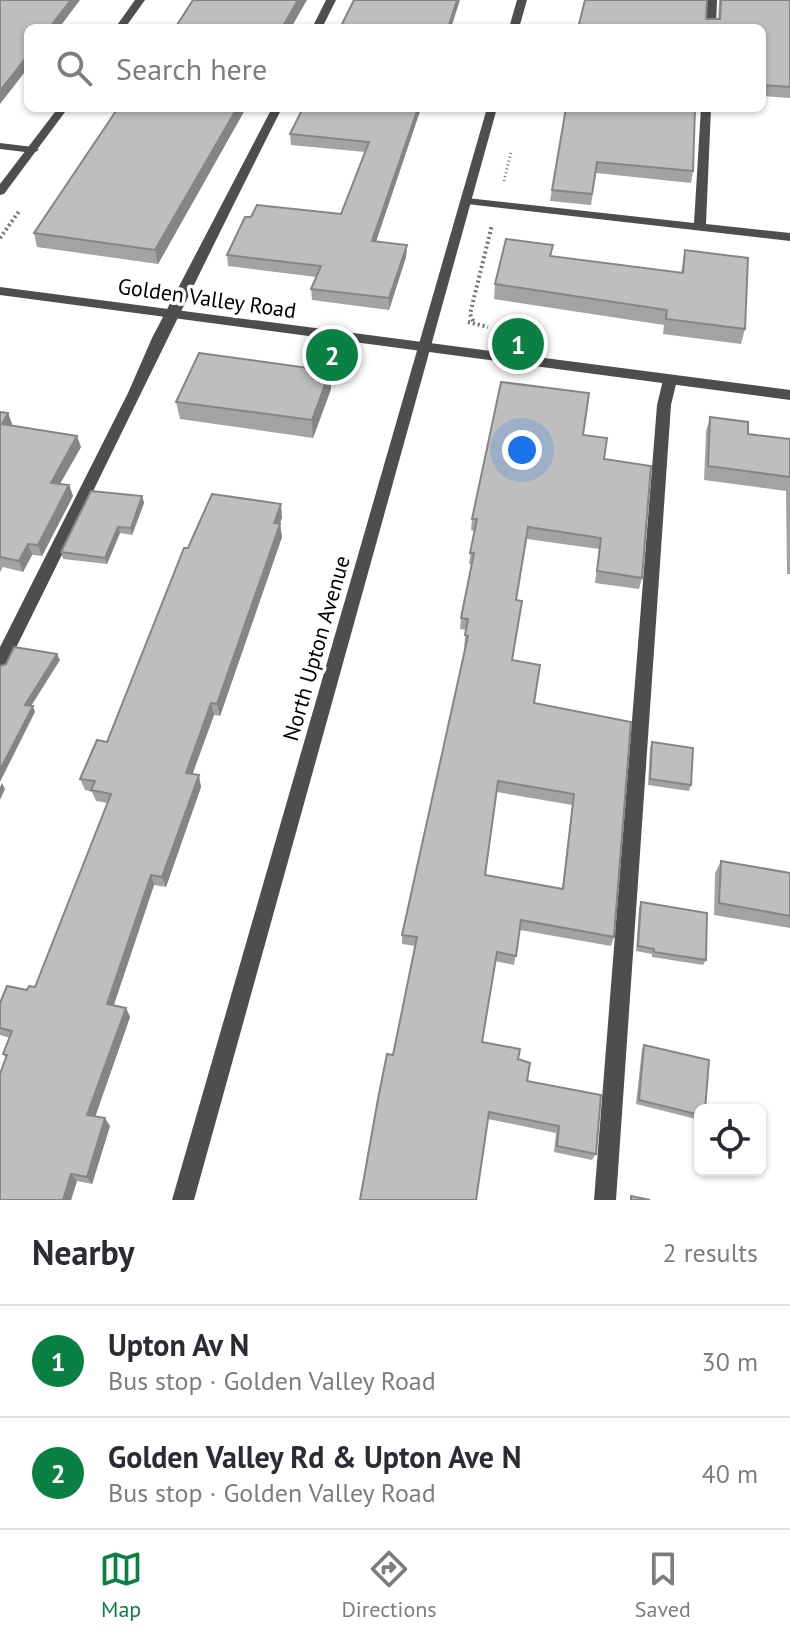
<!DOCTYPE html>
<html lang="en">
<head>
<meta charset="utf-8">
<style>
  :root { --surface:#fff; --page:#f2f2f3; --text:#2b2b33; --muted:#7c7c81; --line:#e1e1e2; --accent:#0b8043 }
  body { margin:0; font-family:"PT Sans",sans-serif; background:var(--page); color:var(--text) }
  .controls { position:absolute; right:24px; bottom:24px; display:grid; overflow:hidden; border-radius:12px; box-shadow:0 2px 6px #0004 }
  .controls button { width:72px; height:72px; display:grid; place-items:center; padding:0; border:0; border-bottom:2px solid var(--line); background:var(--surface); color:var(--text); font:40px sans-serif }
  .you { position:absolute; left:522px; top:450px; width:28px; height:28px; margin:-20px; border:6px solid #fff; border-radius:50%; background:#1a73e8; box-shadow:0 0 0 12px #1a73e833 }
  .badge { display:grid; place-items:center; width:52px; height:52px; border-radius:50%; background:var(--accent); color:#fff; font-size:26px; font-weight:700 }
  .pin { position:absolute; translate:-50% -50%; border:4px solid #fff; box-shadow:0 2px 8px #0006 }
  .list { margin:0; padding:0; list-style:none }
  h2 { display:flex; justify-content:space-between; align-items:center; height:104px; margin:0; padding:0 32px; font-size:34px }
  h2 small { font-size:26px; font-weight:400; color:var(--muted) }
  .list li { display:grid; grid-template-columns:52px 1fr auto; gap:24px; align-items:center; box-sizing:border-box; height:112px; padding:0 32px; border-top:2px solid var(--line) }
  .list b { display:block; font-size:30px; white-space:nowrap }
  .list p { margin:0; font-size:26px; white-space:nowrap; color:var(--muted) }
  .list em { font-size:26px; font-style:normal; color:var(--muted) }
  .icon { flex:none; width:44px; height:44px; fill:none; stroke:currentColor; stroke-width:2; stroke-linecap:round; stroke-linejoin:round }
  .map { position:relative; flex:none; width:790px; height:1200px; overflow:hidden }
  .search { position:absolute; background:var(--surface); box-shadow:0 2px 6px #0004; left:24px; right:24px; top:24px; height:88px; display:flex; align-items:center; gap:20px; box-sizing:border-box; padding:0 28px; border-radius:12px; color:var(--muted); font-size:30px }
  .sheet { height:328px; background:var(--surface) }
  nav { display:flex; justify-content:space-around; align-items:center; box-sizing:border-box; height:112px; border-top:2px solid var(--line); background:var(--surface); font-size:22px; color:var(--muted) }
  nav a { display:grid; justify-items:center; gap:4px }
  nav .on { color:var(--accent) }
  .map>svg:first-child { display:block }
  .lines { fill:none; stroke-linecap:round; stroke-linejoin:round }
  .path-far1 { stroke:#707070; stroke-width:3; stroke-dasharray:1 3; stroke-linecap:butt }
  .path { stroke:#707070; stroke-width:4; stroke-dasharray:2 3; stroke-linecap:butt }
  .service { fill:#4e4e4e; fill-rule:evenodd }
  .minor { fill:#4e4e4e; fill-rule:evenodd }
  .tertiary { fill:#4e4e4e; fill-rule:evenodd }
  .wall { fill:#a3a3a3; fill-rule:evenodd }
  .shaded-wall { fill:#858585 }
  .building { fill:#bebebe; stroke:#858585; stroke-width:2; fill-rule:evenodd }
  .labels { text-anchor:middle; stroke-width:7; stroke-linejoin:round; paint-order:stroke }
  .street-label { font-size:22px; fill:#000; stroke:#fff }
</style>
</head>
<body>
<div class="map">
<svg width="790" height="1200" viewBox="0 0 790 1200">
  <rect width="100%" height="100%" fill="#fff"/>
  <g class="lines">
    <polyline class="path-far1" points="504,181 511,152"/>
    <g class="path">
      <polyline points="0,238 20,210"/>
      <polyline points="473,321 470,314 492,225"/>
      <polyline points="468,322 488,327"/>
    </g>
    <g class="service">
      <polygon points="326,0 336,0 322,28 312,28"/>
      <polygon points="707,0 717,0 716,28 706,28"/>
      <path d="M272,108H282C189,292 100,479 8,664L6,669L0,671V647L128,393L152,338Z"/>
      <polygon points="701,108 711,108 706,224 790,233 790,241 467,204 461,201 467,198 694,223"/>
      <polygon points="0,143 33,147 39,150 33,153 0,149"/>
      <polygon points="670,376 677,380 671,405 616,1200 594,1200 657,405 663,380"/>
    </g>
    <g class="minor">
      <polygon points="135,0 145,0 125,28 115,28"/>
      <polygon points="517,0 527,0 519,28 509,28"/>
      <polygon points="58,108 68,108 4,194 0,195 0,184"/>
      <polygon points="487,108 497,108 194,1200 172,1200"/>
    </g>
    <polygon class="tertiary" points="0,287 790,390 790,400 0,295"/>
  </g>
  <g class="wall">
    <polygon points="719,0 790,0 790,98 762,96 762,28 706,19 718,19"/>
    <polygon points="246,108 158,264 37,247 34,233"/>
    <polygon points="303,108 421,108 376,242 407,245 406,257 389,310 312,300 311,289 316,277 228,266 227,255 251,217 341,214 365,152 291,145 290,134"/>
    <polygon points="566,108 693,171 691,183 596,173 591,205 550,201"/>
    <polygon points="553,245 551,256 681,273 685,250 745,329 741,344 663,334 664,325 494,299 495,284"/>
    <polygon points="330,371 331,389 313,438 180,419 176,402"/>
    <polygon points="0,412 8,413 12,424 11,426 81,447 60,484 69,485 73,496 42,556 32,555 23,572 3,567 0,572"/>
    <polygon points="710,417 748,434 790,439 790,574 787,574 786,491 704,480 706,432"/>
    <path d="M583,435L604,459L642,578L639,589L595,583L599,549L527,539L516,600L513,660L534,703L631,722L614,937L611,946L520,930L514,965L495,961L482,1042L518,1059L527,1081L596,1154L592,1160L554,1152L556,1133L488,1119L393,1055L415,946L402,944V935L465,647H464L466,630L460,629L461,618L472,565L469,564L474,531L471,530L472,519ZM497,792L572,805L562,889L485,875Z"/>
    <polygon points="142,496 144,503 132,535 120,533 107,564 63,559 61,552"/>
    <polygon points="282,517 280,524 282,537 220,716 214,715 192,774 201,787 166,887 154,885 114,1005 126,1008 130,1017 95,1117 110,1126 92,1184 77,1181 71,1200 6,1058 3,1054 10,1038 0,1035 0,1003 35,987 108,803 96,801 92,792 85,790 80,779 107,742 188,548"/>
    <polygon points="652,742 691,785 689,791 648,785 650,748"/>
    <polygon points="721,861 790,873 790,928 714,915 715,873"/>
    <polygon points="641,902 706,960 703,965 652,957 652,954 636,951 639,908"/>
    <polygon points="644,1045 700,1110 700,1120 636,1104 642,1049"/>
  </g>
  <g class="shaded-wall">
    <polygon points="71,0 80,0 59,28 49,28"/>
    <polygon points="298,0 307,0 291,28 282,28"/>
    <polygon points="457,0 460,0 451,28 448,28"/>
    <polygon points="28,55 28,68 0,104 0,91"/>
    <polygon points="237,108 246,108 158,264 155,250"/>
    <polygon points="418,108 421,108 372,253 372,241"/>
    <polygon points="407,245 406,257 389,310 389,298"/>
    <polygon points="330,371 331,389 313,438 312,420"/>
    <polygon points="8,413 12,424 6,436 2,424"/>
    <polygon points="77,436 81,447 54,494 51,483"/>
    <polygon points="69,485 73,496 42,556 38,545"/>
    <polygon points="142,496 144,503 132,535 131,528"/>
    <polygon points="281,504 282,517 276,536 274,523"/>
    <polygon points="280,524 282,537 220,716 217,704"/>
    <polygon points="118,527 120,533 107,564 105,558"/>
    <polygon points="28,544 32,555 23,572 19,561"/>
    <polygon points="57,654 60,660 28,711 25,705"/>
    <polygon points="211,703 214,715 189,784 186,773"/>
    <polygon points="33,706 35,712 0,782 0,770"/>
    <polygon points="199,775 201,787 166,887 162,877"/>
    <polygon points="2,783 5,789 0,800 0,787"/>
    <polygon points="151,875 154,885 111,1013 107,1004"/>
    <polygon points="126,1008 130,1017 93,1123 87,1115"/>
    <polygon points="105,1118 110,1126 92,1184 87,1177"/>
    <polygon points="71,1174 77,1181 71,1200 63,1200"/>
  </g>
  <g class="building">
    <polygon points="0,0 71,0 49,28 28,28 28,55 0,91"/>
    <polygon points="193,0 298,0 282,28 175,28"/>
    <polygon points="354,0 457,0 448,28 340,28"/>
    <polygon points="585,0 707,0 706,19 720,19 721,0 790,0 790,87 762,85 762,28 578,28"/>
    <polygon points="118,108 237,108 155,250 34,233"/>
    <polygon points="303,108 418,108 372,241 407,245 389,298 311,289 321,266 227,255 245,217 251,217 257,205 341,214 369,142 290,134"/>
    <polygon points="566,108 695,108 693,171 597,162 592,194 552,190"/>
    <polygon points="506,239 553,245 550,256 683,273 685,250 748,258 745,329 666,319 667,310 495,284"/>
    <polygon points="199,353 330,371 312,420 176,402"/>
    <path d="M501,382L589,393L583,435L607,438L604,459L651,466L642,578L597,571L601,538L528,527L516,600L522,601L512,660L540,665L534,703L631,722L614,937L521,920L516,956L497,952L482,1042L520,1049L518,1059L530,1063L527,1081L601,1095L596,1154L557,1146L559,1126L489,1112L476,1200H360L378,1099L387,1054L393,1055L417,937L402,935L468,636L465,635L468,619L461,618L474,553H470L477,519H472ZM498,781L574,794L563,889L485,875Z"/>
    <polygon points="0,412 8,413 2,424 77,436 51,483 69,485 38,545 28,544 19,561 0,557"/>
    <polygon points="710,417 748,422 748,434 790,439 790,477 708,466"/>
    <polygon points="91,491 142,496 131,528 118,527 105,558 61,552"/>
    <polygon points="212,494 281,504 274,523 280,524 217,704 211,703 186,773 199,775 162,877 151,875 107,1004 126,1008 87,1115 105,1118 87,1177 71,1174 63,1200 0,1200 0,1074 7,1055 3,1054 12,1031 0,1028 0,1003 7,986 27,990 29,986 35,987 111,794 91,790 95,781 80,779 97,740 107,742 184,548 188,548"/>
    <polygon points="14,647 57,654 25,705 33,706 0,770 0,666 6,664"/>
    <polygon points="652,742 693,748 691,785 650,779"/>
    <polygon points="721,861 790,873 790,916 719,903"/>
    <polygon points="641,902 707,913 706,960 654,952 654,949 638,946"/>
    <polygon points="644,1045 709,1060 705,1110 700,1110 700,1115 639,1100"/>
    <polygon points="631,1196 650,1200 631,1200"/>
  </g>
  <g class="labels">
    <g class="street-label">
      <text transform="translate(207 298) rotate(8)" y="8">Golden Valley Road</text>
      <text transform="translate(316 648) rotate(-74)" y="8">North Upton Avenue</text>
    </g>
  </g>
</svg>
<div class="controls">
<button><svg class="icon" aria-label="locate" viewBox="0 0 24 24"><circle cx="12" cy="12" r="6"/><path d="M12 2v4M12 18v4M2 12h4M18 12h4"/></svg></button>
</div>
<div class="you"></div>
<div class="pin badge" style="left:518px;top:344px">1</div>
<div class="pin badge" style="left:332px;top:355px">2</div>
<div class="search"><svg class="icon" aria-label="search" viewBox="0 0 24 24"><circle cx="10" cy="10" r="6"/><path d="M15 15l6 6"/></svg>Search here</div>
</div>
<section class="sheet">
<h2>Nearby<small>2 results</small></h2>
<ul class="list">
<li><span class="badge">1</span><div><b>Upton Av N</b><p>Bus stop · Golden Valley Road</p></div><em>30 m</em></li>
<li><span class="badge">2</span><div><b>Golden Valley Rd &amp; Upton Ave N</b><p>Bus stop · Golden Valley Road</p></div><em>40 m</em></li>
</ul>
</section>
<nav>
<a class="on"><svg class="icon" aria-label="map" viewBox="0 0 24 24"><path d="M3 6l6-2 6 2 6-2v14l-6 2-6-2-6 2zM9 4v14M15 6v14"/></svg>Map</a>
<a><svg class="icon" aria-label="directions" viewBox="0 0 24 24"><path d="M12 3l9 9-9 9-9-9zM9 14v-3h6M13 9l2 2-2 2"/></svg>Directions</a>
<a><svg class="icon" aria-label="saved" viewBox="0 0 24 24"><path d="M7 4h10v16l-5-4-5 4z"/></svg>Saved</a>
</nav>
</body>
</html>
